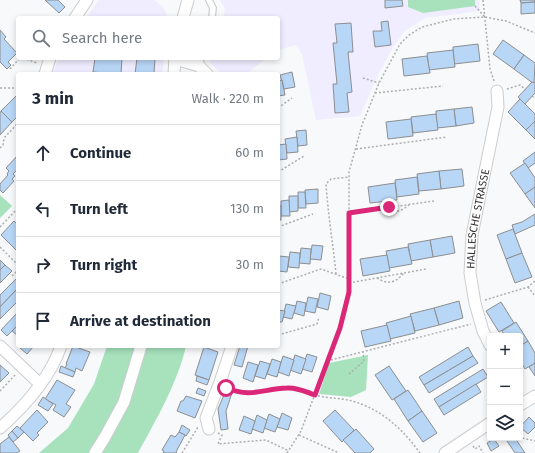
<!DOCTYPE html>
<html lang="en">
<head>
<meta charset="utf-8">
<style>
  :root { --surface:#fff; --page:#f2f2f3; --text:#1f2937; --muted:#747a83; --line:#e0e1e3 }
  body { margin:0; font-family:"Fira Sans",sans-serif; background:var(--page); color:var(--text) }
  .controls { position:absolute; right:12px; bottom:12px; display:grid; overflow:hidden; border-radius:4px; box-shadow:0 2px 6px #0003 }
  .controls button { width:36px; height:36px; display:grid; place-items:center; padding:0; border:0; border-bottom:1px solid var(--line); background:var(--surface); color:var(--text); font:20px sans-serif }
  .stop { position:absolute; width:12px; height:12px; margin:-9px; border:3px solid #db2777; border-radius:50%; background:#fff }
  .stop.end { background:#db2777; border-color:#fff; box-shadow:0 1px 4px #0008 }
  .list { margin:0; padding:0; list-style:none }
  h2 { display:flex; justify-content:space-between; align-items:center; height:52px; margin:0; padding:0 16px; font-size:17px }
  h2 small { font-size:13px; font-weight:400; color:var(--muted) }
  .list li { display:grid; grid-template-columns:26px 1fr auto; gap:12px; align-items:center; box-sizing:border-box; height:56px; padding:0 16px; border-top:1px solid var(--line) }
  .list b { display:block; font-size:15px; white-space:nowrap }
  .list em { font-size:13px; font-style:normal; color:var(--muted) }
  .icon { flex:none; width:22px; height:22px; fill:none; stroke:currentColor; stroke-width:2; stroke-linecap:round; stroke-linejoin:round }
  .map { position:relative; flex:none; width:535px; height:453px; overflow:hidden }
  .search { position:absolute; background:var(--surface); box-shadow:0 2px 6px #0003; left:16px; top:16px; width:264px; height:44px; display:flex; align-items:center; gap:10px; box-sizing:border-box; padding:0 14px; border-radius:4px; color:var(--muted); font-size:15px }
  .panel { position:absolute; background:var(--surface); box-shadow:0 2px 6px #0003; left:16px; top:72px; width:264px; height:276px; border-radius:4px }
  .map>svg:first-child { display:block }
  .education { fill:#efedff }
  .green { fill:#a7e2bc }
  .building { fill:#b8d6f6; stroke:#8d8e90 }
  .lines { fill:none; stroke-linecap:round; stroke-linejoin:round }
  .lane-casing { stroke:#cccdcf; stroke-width:8 }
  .street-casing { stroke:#cccdcf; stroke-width:13 }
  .path { stroke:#aeaeb0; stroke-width:1.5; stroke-dasharray:2 2; stroke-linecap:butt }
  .lane { stroke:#fff; stroke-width:5.5 }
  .street { stroke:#fff; stroke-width:11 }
  .route { stroke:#db2777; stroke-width:5 }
  .labels { text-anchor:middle; stroke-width:4; stroke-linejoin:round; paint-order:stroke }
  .street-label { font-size:11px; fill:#363637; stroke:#fff }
</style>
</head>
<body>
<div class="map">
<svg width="535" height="453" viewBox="0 0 535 453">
  <rect width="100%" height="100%" fill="#f8f9fb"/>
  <g class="education">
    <polygon points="99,0 155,0 165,10 168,18 86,18"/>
    <polygon points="220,0 479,0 480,11 425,18 405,31 393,47 375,81 360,116 316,120 302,54 296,45 278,50 278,18 223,18 225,9"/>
    <polygon points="59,58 164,58 162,74 53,74 56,65"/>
    <polygon points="211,58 266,58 247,74 221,74 210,62"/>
  </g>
  <g class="green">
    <polygon points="408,0 475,0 475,6 423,13 408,7"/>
    <polygon points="0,195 12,206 0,218"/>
    <path d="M107,346H186C178,382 156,420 138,453H39L68,428L94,384Z"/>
    <polygon points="368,355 366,390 351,397 319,394 329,363"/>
  </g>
  <g class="building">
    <polygon points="45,0 58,0 65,7 59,13"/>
    <polygon points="385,0 402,0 403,6 385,8"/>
    <polygon points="520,0 535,0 535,2 521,3"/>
    <polygon points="535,2 535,13 521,14 521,3"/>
    <polygon points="388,21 391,45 375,47 373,31 382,31 381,22"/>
    <polygon points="351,23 353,52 348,52 352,92 347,93 349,112 335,113 333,84 337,84 333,43 337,43 335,24"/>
    <polygon points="0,30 6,37 4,39 17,53 8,62 11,65 7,69 0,62"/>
    <polygon points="503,40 524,55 514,69 493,54"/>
    <polygon points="478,44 480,61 454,64 453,47"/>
    <polygon points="453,50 455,67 429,70 427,53"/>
    <polygon points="524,55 535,63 534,84 514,69"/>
    <polygon points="427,56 430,73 404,76 402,59"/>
    <polygon points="95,58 122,58 121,74 104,74 104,73 93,72"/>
    <polygon points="137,58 155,58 154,74 135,74"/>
    <polygon points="292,72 295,87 284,89 280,75"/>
    <polygon points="282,80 285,95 278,96 278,81"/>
    <polygon points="532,82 535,83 535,93 525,104 518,97"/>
    <polygon points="17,95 18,96 18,116 12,122 1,111"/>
    <polygon points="520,99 535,114 535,121 526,130 508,112"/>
    <polygon points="472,107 474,123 456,126 454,109"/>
    <polygon points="454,109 456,126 437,128 436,111"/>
    <polygon points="1,111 12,122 0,135 0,113"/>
    <polygon points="436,114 438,130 413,133 411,117"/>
    <polygon points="411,119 413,136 388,139 386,122"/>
    <polygon points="535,121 535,139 526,130"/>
    <polygon points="306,130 307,145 298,146 296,131"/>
    <polygon points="297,137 298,152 287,153 285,139"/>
    <polygon points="286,144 287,159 278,160 278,145"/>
    <polygon points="535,152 535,163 528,168 523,161"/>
    <polygon points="18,155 18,169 13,174 15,176 12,179 14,181 3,193 0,190 0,184 8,175 7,174 9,171 6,168"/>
    <polygon points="525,163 535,178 535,187 525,194 510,173"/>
    <polygon points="462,169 464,186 441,189 439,171"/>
    <polygon points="439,171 441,189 419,191 417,174"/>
    <polygon points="417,177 419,194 397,197 395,180"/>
    <polygon points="395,183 397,200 370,203 368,187"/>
    <polygon points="535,187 535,208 525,194"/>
    <polygon points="318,189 318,203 306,204 305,190"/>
    <polygon points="298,192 305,192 306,208 298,208"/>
    <polygon points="289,196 298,196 298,211 289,212"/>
    <polygon points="289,200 290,216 281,216 281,201"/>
    <rect x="278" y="206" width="3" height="14"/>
    <polygon points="535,214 535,225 515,234 512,225 522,222"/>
    <polygon points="14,221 18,225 18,252 1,235"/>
    <polygon points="513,229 522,253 506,259 497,235"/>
    <polygon points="452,236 455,253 433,257 430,240"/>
    <polygon points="430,240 433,257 411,261 408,244"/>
    <polygon points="312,245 323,246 321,260 310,259"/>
    <polygon points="408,247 412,264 389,268 386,251"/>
    <polygon points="301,248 311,249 310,264 299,263"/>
    <polygon points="290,252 300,253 299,268 288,267"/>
    <polygon points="522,253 532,277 515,283 506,259"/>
    <polygon points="387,255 390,271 363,276 360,259"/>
    <polygon points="279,256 289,257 287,272 278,271"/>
    <polygon points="0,260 5,265 0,270"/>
    <polygon points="5,265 12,271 0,283 0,270"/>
    <polygon points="18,277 18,288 0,307 0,295"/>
    <polygon points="18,288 18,301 0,319 0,307"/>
    <polygon points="320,293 331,296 328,310 317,307"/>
    <polygon points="308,297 318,299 315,313 305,311"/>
    <polygon points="297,301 306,303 304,316 294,313"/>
    <polygon points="459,301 463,318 439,325 434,308"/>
    <polygon points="501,302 514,323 499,332 486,311"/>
    <polygon points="286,304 296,306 292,319 283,317"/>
    <polygon points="434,308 439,325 415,331 410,314"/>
    <polygon points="278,310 285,311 282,322 278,322"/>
    <polygon points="18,312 18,325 7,336 1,330"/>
    <polygon points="411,316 415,333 390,339 386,323"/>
    <polygon points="516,322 528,341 520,346 520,336 505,336 502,331"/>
    <polygon points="18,325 18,336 12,331"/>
    <polygon points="387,325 391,341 365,347 361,331"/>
    <polygon points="528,341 535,353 535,363 525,369 520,361 520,346"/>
    <polygon points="22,346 34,346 27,354 20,348"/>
    <polygon points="73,346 90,352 82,371 76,368 75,372 65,368 67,364 66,364"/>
    <polygon points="240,346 248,346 242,367 234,365"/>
    <polygon points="204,347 218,352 209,380 195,375"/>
    <polygon points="468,347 473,356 424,385 419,377"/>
    <polygon points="307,354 317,357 312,372 302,369"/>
    <polygon points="295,355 306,359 301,374 290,370"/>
    <polygon points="283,356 294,360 289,376 278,372"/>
    <polygon points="473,356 478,363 429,393 424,385"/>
    <polygon points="272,359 281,362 277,377 267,374"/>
    <polygon points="260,361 270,364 265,379 255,376"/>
    <polygon points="248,362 258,365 253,382 243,378"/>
    <polygon points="535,363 535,376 529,367"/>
    <polygon points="0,365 9,373 0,382"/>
    <polygon points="61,366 75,372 73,377 59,372"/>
    <polygon points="389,366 406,391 392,400 375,375"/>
    <polygon points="483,369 488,377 439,407 434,399"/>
    <polygon points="197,376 209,380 207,385 196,381"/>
    <polygon points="57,380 75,390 66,404 71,407 64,417 53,410 56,405 45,399"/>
    <polygon points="476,384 481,392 444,415 439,407"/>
    <polygon points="198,388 206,391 204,396 196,393"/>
    <polygon points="226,390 232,393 226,411 228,429 221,430 218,409"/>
    <polygon points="408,390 422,411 408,421 394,399"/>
    <polygon points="186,396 202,401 195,418 177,411 181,401 183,401"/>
    <polygon points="43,397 53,404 48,411 38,405"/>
    <polygon points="37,410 48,422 37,433 39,435 33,441 20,428"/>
    <polygon points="335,410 354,430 342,442 323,421"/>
    <polygon points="422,411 437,433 423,442 408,421"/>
    <polygon points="282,413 292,418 288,430 277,427"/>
    <polygon points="269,414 280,419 275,432 264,428"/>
    <polygon points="257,415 267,420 263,433 252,429"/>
    <polygon points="244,416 255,421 251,434 239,430"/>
    <polygon points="529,417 535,423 535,427 528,434 520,427"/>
    <polygon points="182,425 190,430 186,436 179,432"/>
    <polygon points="17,426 24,432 18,438 12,431"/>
    <polygon points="356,429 374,449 370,453 355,453 343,440"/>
    <polygon points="12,431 18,438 13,442 8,435"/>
    <polygon points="179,432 185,435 176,452 177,453 163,453 164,451 162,450 171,435 175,437"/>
    <polygon points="9,437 20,451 17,453 0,453 0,444"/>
    <polygon points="505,438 515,438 525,453 515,453"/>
    <polygon points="494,439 499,446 491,451 487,443"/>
  </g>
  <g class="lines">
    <defs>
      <g id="lane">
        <polyline points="209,0 213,8 212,18"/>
        <polyline points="199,66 201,58"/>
      </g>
      <g id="street">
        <polyline points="75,18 87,0"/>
        <polyline points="183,18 188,0"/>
        <polyline points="175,59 199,66 207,74"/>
        <polyline points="45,74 50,58"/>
        <polyline points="174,74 175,58"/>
        <path id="s1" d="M490,345L483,331L475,303L470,273L472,235L498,107L497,91"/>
        <polyline points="0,346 40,384"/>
        <polyline points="520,405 535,396"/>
        <path d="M0,428C25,406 50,378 61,346"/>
        <polyline points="209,429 206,418 220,382 232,346"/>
        <polyline points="95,453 105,437 124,402 141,346"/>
        <polyline points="445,453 490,423"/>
      </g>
    </defs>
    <use href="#lane" class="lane-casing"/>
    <use href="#street" class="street-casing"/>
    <g class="path">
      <polyline points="483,0 490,69 494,81"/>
      <polyline points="475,6 485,17"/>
      <polyline points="23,58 37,63"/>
      <polyline points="10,69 20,58"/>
      <polyline points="363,78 379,83"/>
      <polyline points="0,88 18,88"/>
      <polyline points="507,89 520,85 526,90"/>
      <polyline points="375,93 443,86"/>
      <polyline points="532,96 535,98"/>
      <polyline points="278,108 292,98"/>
      <polyline points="0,148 3,145 4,138 18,123"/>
      <polyline points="356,149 447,137"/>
      <polyline points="278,172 304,156"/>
      <path d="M390,208C396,214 403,210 409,205"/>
      <polyline points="349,213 434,201"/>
      <polyline points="0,227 18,208"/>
      <polyline points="278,227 313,214"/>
      <polyline points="0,247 18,265"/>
      <path d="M336,274C333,244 328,214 326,184L331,179L349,177"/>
      <polyline points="12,276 18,270"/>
      <path d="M377,278C388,285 395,283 404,273"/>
      <polyline points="349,283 426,269"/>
      <polyline points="278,284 321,269 349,279"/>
      <polyline points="528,287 535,296"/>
      <polyline points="485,300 528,287 535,281"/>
      <polyline points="278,335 317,324 319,317"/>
      <polyline points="327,361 471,324"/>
      <polyline points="349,374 364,361 363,352"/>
      <path d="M228,389C253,398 265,388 288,388C298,387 306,392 315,395C325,398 337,398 348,400C379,407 402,428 420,453"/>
      <polyline points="0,391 16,374"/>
      <polyline points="218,433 222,435 218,444 266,440 289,451"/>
      <polyline points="299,435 339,453"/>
      <polyline points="520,435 522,438 535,441"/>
      <polyline points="473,446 475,449 479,446 483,453"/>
      <polyline points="182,453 198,427"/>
      <polyline points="287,453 301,431 340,328 349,292 349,172 362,125 379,83 400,44 409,35 422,27 453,19 485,17 506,21 535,33"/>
    </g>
    <use href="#lane" class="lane"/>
    <use href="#street" class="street"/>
  </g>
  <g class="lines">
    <path class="route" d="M226,388C252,398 262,389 287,388C297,387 306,392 315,395L340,328L349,292V213L389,207"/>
  </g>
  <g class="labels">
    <g class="street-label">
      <text dy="4" stroke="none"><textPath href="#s1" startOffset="130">HALLESCHE STRASSE</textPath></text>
    </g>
  </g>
</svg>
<div class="controls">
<button>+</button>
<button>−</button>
<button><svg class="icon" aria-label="layers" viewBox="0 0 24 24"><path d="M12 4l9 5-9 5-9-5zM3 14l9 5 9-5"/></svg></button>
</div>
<div class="stop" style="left:226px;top:388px"></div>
<div class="stop end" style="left:389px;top:207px"></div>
<div class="search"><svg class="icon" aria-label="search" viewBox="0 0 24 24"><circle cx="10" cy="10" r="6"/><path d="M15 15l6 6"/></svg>Search here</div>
<section class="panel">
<h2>3 min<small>Walk · 220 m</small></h2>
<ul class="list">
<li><svg class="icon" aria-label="ahead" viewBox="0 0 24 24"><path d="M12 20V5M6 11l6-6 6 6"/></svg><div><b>Continue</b></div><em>60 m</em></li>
<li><svg class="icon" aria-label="left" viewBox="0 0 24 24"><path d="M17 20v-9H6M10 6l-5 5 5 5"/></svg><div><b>Turn left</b></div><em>130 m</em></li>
<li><svg class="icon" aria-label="right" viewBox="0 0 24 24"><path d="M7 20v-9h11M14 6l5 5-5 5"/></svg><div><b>Turn right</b></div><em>30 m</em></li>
<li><svg class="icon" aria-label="arrive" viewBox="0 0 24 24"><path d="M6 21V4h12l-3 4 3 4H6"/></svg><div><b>Arrive at destination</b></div></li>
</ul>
</section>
</div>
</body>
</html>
